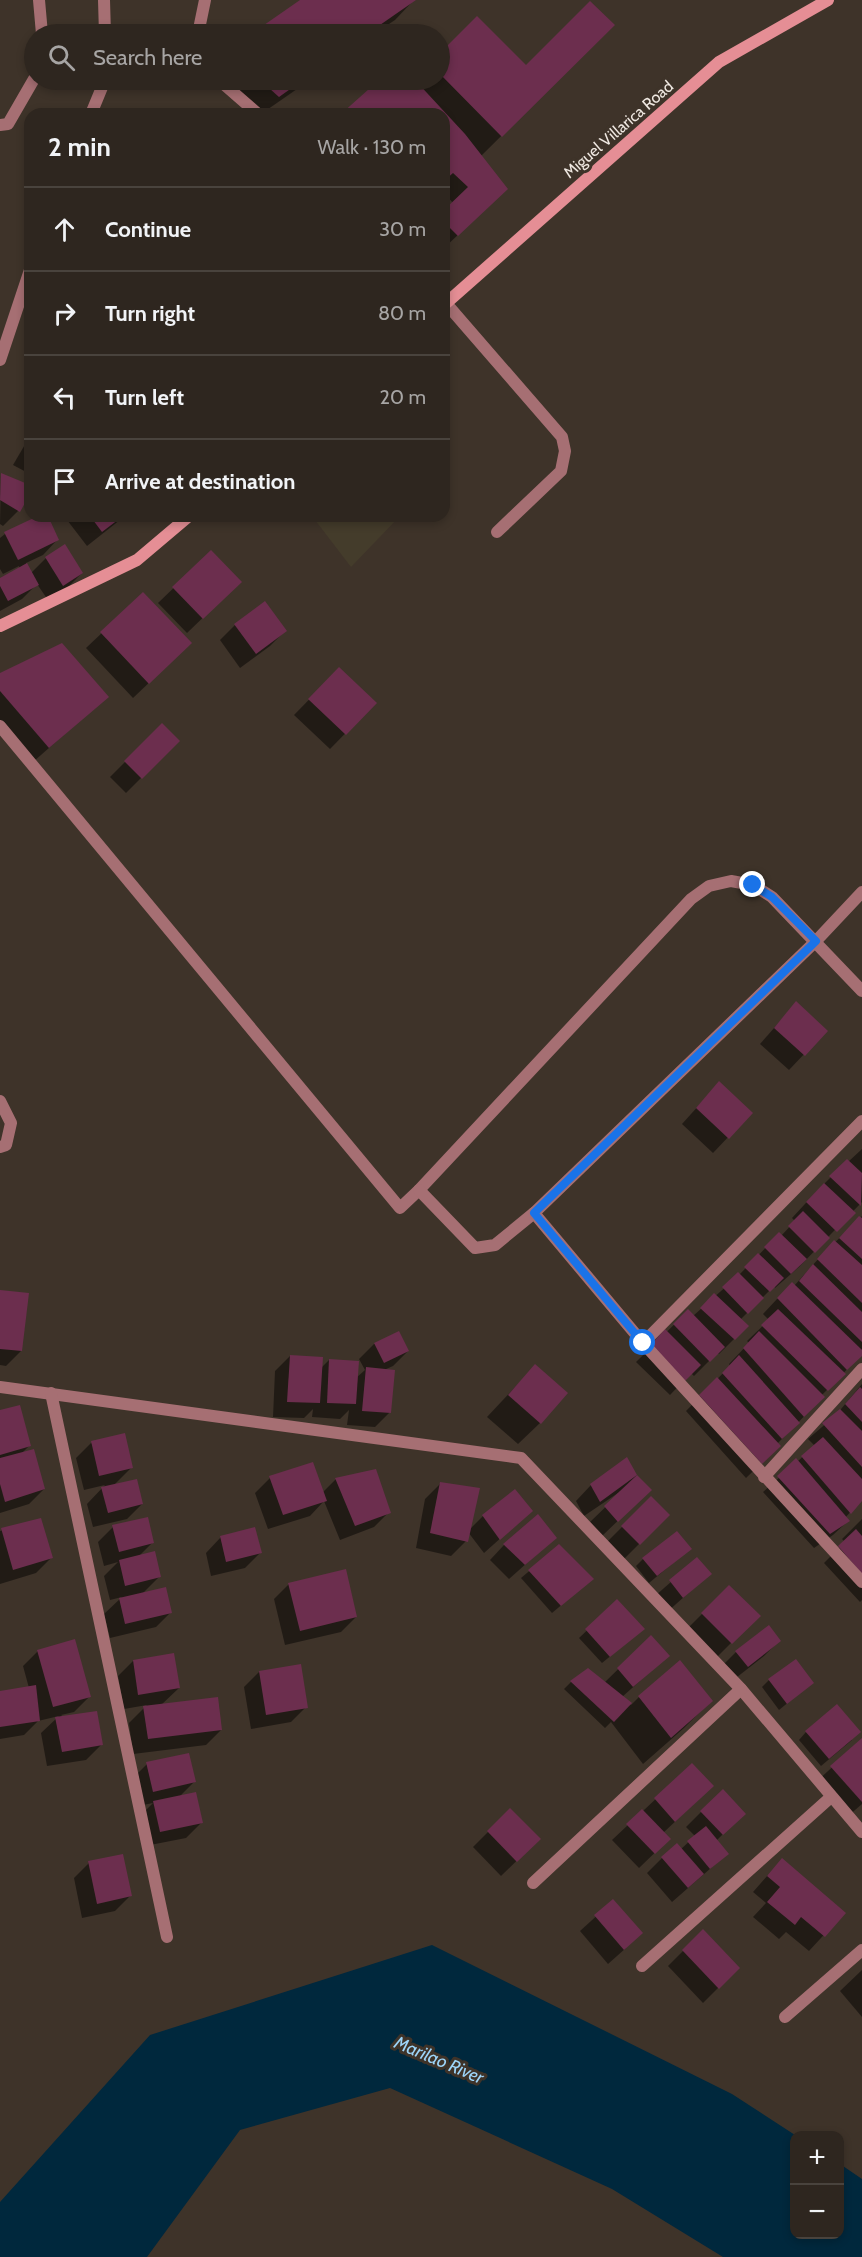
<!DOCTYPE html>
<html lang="en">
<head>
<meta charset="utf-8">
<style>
  :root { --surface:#2e261f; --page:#3a322c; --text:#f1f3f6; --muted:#a7a5a4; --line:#49433d }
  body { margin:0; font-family:Cabin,sans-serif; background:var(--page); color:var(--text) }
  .controls { position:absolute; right:18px; bottom:18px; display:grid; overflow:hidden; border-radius:12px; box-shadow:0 3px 9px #0003 }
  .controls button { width:54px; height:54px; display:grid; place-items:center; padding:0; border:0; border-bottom:2px solid var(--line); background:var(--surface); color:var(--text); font:30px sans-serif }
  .stop { position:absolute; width:18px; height:18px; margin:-14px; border:4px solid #1a73e8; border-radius:50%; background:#fff }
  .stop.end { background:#1a73e8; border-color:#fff; box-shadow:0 2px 6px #0008 }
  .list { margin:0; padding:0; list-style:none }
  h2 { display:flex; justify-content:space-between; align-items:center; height:78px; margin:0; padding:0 24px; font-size:26px }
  h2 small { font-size:20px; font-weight:400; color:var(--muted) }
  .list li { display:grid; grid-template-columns:39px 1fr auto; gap:18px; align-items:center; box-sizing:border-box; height:84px; padding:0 24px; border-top:2px solid var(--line) }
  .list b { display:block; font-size:22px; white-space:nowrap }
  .list em { font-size:20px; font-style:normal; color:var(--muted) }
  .icon { flex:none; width:33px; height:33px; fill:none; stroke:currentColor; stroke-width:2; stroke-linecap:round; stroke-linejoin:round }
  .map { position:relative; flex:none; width:862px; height:2257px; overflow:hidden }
  .search { position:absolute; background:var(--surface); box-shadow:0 3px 9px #0003; left:24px; top:24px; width:426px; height:66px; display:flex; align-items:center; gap:15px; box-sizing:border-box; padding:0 21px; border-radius:33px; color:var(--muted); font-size:22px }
  .panel { position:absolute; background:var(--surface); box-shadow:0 3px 9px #0003; left:24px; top:108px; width:426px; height:414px; border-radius:18px }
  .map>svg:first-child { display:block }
  .commercial { fill:#443c2b }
  .water { fill:#00283d }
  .shadow { fill:#0007 }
  .building { fill:#6c2e4e }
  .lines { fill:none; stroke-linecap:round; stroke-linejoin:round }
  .lane { stroke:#a66f73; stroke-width:12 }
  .street { stroke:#a66f73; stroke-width:12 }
  .secondary { stroke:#e58e95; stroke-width:12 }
  .route { stroke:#1a73e8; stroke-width:8 }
  .labels { text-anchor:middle; stroke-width:6; stroke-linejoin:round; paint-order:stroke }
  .street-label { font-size:16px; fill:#efe8e1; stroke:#3e3329 }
  .water-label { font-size:18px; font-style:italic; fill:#9dd5f9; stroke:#3e3329 }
</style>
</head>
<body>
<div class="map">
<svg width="862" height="2257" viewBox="0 0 862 2257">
  <rect width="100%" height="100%" fill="#3e3329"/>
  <polygon class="commercial" points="312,516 400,516 351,567"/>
  <polygon class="water" points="432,1945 732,2094 795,2135 794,2234 840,2234 840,2164 862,2179 862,2257 723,2257 612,2189 390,2088 240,2130 147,2257 0,2257 0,2202 150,2035"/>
  <g class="shadow">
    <polygon points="302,0 414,0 395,20 374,34 253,34"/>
    <polygon points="477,18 526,67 613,25 481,156 491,204 444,248 444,212 453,203 444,193 444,114 344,114 381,80 440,80 440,55"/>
    <polygon points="215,80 310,80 261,114"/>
    <polygon points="30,436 30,474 13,465"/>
    <polygon points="1,475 30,486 30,491 18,511 3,526 0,524"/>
    <polygon points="41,516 46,516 58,539 43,555 26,563 31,573 46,558 65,546 82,573 67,588 48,600 37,584 22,599 0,611 0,579 20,569 19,566 3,574 0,569 0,538 5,534"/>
    <polygon points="64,516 125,516 87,546"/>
    <polygon points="384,516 397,516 389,522"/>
    <polygon points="211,552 240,582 187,633 158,603"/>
    <polygon points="143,594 175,658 133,698 86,648"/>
    <polygon points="265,603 285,631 270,646 240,668 220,640 235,625"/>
    <polygon points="339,669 375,703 330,749 294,715"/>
    <polygon points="0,675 107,697 33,762 0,723"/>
    <polygon points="162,725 178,741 126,793 110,777"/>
    <polygon points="796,1003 826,1031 789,1070 760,1044"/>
    <polygon points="719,1083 751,1113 713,1153 682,1124"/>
    <polygon points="862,1149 862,1202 799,1267 775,1288 774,1286 740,1320 747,1326 719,1354 717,1353 694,1376 691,1373 670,1395 636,1362 688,1311 693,1316 739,1275 779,1234 781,1236 795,1221 792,1218 816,1192 847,1161 848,1162"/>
    <polygon points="862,1216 862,1349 860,1351 862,1354 821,1396 823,1397 777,1444 779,1446 746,1478 686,1411 730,1366 729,1364 749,1343 747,1341 769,1320 763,1314 777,1299 792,1284 794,1286 820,1257"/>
    <polygon points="0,1291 21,1351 6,1366 0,1365"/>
    <polygon points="399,1333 408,1351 393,1366 384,1370 390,1412 375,1427 347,1425 349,1410 340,1419 312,1417 313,1409 304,1418 273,1417 275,1371 290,1356 320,1369 329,1360 356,1378 365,1370 359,1359 374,1344"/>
    <polygon points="535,1366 540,1423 518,1444 487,1417"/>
    <polygon points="862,1384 862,1499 845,1518 848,1521 833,1535 814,1548 763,1492 815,1446 808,1439 836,1415"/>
    <polygon points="0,1412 30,1445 21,1454 44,1489 29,1504 0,1513"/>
    <polygon points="91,1443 131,1468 113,1486 142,1504 127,1519 93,1527 87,1504 105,1485 84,1490 76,1458"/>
    <polygon points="636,1475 650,1490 602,1536 590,1522 619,1494 618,1493 584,1516 576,1501 591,1485"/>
    <polygon points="270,1478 322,1493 336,1479 389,1512 374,1527 340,1540 324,1501 310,1516 268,1529 255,1493"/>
    <polygon points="440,1484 469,1530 483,1516 514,1492 531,1511 484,1553 468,1532 466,1541 451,1556 416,1548 425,1499"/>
    <polygon points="651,1498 668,1515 624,1559 607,1542"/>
    <polygon points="862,1519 862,1600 860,1602 824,1563 845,1542 842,1539"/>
    <polygon points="40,1520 51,1558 36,1573 0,1584 0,1531"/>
    <polygon points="113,1527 152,1543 138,1557 159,1577 142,1594 171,1612 156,1627 110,1638 104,1614 122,1597 110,1600 104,1576 118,1562 104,1566 98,1542"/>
    <polygon points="221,1537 260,1553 245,1568 211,1576 206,1553"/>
    <polygon points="555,1538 509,1579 490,1560 504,1545"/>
    <polygon points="559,1546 584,1586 552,1613 521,1578"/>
    <polygon points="690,1549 649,1583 636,1566 643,1559"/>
    <polygon points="697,1559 710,1574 667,1612 655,1596"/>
    <polygon points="289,1584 356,1617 341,1632 285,1645 274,1599"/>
    <polygon points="729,1587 758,1616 716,1658 687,1629"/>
    <polygon points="617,1602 635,1636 602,1663 579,1638"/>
    <polygon points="651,1637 668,1656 622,1697 631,1705 639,1697 711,1701 684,1728 643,1764 611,1722 605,1728 564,1689 571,1682 604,1683"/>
    <polygon points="779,1641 764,1656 732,1681 721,1667 736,1652"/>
    <polygon points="38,1651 89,1697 74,1712 61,1715 101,1745 86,1760 47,1766 41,1733 59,1716 38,1721 24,1735 0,1739 0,1693 29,1688 23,1666"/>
    <polygon points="133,1661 179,1688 160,1706 221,1730 206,1745 133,1754 129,1723 147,1705 124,1709 118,1676"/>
    <polygon points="259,1672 306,1707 291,1722 251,1729 244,1687"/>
    <polygon points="769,1680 812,1683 779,1710 762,1687"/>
    <polygon points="806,1732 852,1740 821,1766 799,1740"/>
    <polygon points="862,1740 862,1804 847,1817 816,1782"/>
    <polygon points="147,1764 194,1782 179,1797 201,1823 186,1838 145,1846 139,1817 153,1803 138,1806 132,1779"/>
    <polygon points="692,1765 697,1801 663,1833 669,1839 639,1868 612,1840"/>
    <polygon points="510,1810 539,1839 501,1876 473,1847"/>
    <polygon points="701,1812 729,1828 716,1841 727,1854 672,1902 647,1873 662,1858 680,1850 695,1836 686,1827"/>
    <polygon points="89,1863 130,1896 115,1911 82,1918 74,1878"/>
    <polygon points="768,1875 844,1913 809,1951 786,1932 779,1939 753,1917 766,1903 753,1892"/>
    <polygon points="613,1901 626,1948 608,1964 580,1931"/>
    <polygon points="703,1931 723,1983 703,2003 668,1966"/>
    <polygon points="862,1970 862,2017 840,1991"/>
  </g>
  <g class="building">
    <polygon points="300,0 416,0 367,34 251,34"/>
    <polygon points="590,1 615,25 502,137 440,74 440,53 477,16 526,65"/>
    <polygon points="260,80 303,80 279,97"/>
    <polygon points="379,80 415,80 465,134 508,189 458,236 444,222 444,210 468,187 453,173 444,181 444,114 341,114"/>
    <polygon points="1,473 30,485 30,494 20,512 0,500"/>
    <polygon points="38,516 48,516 59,540 18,560 4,532"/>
    <polygon points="90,516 123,516 102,532"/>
    <polygon points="65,544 83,573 63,586 45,557"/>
    <polygon points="211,550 242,582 203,619 172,587"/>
    <polygon points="27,563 39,585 8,601 0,586 0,578"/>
    <polygon points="143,592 192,643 149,684 100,632"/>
    <polygon points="265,601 287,631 256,654 234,624"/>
    <polygon points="62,643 109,697 49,748 0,691 0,673"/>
    <polygon points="339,667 377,703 346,735 308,699"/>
    <polygon points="162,723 180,741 142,779 124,761"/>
    <polygon points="796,1001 828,1031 805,1056 774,1028"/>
    <polygon points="719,1081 753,1113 729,1139 696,1108"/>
    <polygon points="847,1159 862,1173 861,1206 829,1176"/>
    <polygon points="824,1183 856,1213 837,1232 806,1202"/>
    <polygon points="803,1211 830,1238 815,1253 788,1226"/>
    <polygon points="859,1216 862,1218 862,1259 839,1238"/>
    <polygon points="779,1232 807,1259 791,1274 764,1247"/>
    <polygon points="834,1240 862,1265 862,1303 817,1259"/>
    <polygon points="758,1253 784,1278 770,1292 744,1267"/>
    <polygon points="813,1264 862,1312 862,1342 799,1281"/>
    <polygon points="738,1272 764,1298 748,1314 722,1287"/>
    <polygon points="792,1282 862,1350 862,1356 847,1370 777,1298"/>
    <polygon points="0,1290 29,1293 22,1351 0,1349"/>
    <polygon points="714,1293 749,1326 735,1340 700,1308"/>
    <polygon points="688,1309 725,1347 710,1362 673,1324"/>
    <polygon points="778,1309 846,1374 828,1391 761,1325"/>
    <polygon points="665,1329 701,1365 685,1381 650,1346"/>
    <polygon points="399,1331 409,1351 384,1363 374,1343"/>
    <polygon points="759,1331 825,1397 804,1417 743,1348"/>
    <polygon points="290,1355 323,1357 320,1403 287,1402"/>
    <polygon points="739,1355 800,1423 782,1439 722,1373"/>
    <polygon points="329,1359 359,1361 356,1404 327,1403"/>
    <polygon points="535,1364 568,1393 541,1424 508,1395"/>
    <polygon points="366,1367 395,1370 391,1413 362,1411"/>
    <polygon points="717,1377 781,1446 762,1464 699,1395"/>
    <polygon points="860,1387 862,1389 862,1422 845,1404"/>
    <polygon points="20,1405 31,1446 0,1455 0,1410"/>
    <polygon points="840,1409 862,1431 862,1467 822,1423"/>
    <polygon points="125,1433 133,1468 99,1476 91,1441"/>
    <polygon points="823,1437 862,1479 862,1501 851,1514 801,1456"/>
    <polygon points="34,1449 45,1489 5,1502 0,1484 0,1458"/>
    <polygon points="627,1457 637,1475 600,1502 590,1484"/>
    <polygon points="796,1458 850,1521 830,1534 777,1476"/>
    <polygon points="313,1462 327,1501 283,1515 269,1476"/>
    <polygon points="376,1469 391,1513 355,1526 335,1478"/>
    <polygon points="637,1475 652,1490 618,1522 604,1506"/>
    <polygon points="137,1479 143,1504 108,1513 101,1487"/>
    <polygon points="440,1482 480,1488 468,1542 430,1533"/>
    <polygon points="515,1489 533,1511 500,1540 482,1515"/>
    <polygon points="651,1496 670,1515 640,1545 621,1526"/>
    <polygon points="538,1514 557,1538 525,1565 503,1544"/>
    <polygon points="148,1517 154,1543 119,1552 112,1525"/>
    <polygon points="41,1518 53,1558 13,1570 1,1528"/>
    <polygon points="255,1527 262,1553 226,1562 220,1536"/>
    <polygon points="856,1529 862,1536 862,1574 838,1546"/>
    <polygon points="677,1531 692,1549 657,1576 642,1558"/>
    <polygon points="559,1544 594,1579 561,1606 528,1570"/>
    <polygon points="155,1551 161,1577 125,1586 119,1560"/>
    <polygon points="697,1557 712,1574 683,1598 669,1580"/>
    <polygon points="346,1569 357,1617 300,1631 288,1583"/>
    <polygon points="729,1585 761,1616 732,1644 701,1613"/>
    <polygon points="166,1587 172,1613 125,1624 119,1598"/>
    <polygon points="617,1599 645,1629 610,1657 585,1629"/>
    <polygon points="769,1625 781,1641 748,1667 735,1651"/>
    <polygon points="651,1635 670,1656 633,1687 617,1668"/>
    <polygon points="75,1639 91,1697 53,1707 37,1650"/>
    <polygon points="174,1653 180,1688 138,1695 133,1660"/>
    <polygon points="796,1659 814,1683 787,1704 768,1679"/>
    <polygon points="680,1660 713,1701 671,1738 638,1696"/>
    <polygon points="301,1664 308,1708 266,1715 259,1671"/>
    <polygon points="588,1668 632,1703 614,1722 570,1681"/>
    <polygon points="36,1685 40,1721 0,1727 0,1691"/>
    <polygon points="218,1697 222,1730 148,1739 143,1706"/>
    <polygon points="837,1704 861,1732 829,1759 805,1731"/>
    <polygon points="97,1711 103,1745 62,1752 55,1717"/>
    <polygon points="862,1738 862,1802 830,1766"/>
    <polygon points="189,1753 196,1782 153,1792 146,1762"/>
    <polygon points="692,1763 714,1786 675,1822 654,1798"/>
    <polygon points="723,1789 746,1814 723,1835 700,1811"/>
    <polygon points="196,1792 203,1823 160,1832 153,1801"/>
    <polygon points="510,1808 541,1839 517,1862 487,1831"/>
    <polygon points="642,1809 671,1839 655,1854 626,1824"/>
    <polygon points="706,1826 729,1854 710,1869 687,1841"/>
    <polygon points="677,1843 704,1874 688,1888 661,1857"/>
    <polygon points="123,1854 132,1896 97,1904 88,1861"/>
    <polygon points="782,1858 846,1913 825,1937 801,1917 795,1925 767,1902 780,1887 767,1876"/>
    <polygon points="613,1899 643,1933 624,1950 594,1915"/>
    <polygon points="703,1929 740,1968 719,1989 682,1950"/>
  </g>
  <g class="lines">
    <g class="lane">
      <polyline points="104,0 105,34"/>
      <polyline points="198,34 205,0"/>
      <polyline points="219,80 258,114"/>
      <polyline points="91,114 105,80"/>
      <polyline points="444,301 562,437 565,451 561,471 497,532"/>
      <polyline points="0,360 30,270"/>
      <polyline points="0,1101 11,1123 6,1145 0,1147"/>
    </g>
    <g class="street">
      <polyline points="39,0 42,34"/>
      <polyline points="0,125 8,124 34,79"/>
      <polyline points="0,726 400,1208 419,1190 691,899 709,886 731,881 753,885 772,897 862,991"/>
      <polyline points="419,1190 475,1248 495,1245 534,1213 643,1343 862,1582"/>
      <polyline points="534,1213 816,941 862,892"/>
      <polyline points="643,1343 862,1121"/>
      <polyline points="0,1387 521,1458 741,1689 862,1832"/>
      <polyline points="51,1393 167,1937"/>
      <polyline points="764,1477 862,1369"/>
      <polyline points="533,1883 741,1689"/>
      <polyline points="642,1966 831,1797"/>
      <polyline points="785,2017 862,1950"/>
    </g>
    <g class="secondary">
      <polyline points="444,305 719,62 828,0"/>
      <polyline points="0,626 137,560 189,516"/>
    </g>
  </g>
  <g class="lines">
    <polyline class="route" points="643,1343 534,1213 816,941 772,897 753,885"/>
  </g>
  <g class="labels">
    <g class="street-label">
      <text transform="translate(618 129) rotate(-41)" y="6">Miguel Villarica Road</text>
    </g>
    <g class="water-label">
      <text transform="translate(439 2060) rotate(23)" y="6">Marilao River</text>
    </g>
  </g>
</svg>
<div class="controls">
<button>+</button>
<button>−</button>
</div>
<div class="stop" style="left:643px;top:1343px"></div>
<div class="stop end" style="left:753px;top:885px"></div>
<div class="search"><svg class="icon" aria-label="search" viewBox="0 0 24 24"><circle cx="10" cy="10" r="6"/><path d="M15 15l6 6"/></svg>Search here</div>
<section class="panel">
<h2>2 min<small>Walk · 130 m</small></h2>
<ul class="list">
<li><svg class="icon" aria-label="ahead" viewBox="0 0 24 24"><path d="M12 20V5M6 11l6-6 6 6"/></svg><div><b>Continue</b></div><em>30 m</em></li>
<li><svg class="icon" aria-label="right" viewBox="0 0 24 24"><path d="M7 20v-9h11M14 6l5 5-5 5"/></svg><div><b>Turn right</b></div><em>80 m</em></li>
<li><svg class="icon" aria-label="left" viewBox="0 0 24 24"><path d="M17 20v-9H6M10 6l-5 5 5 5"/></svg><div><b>Turn left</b></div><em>20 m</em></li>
<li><svg class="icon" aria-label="arrive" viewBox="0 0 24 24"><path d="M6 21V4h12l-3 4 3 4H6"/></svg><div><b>Arrive at destination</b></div></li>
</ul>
</section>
</div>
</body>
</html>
